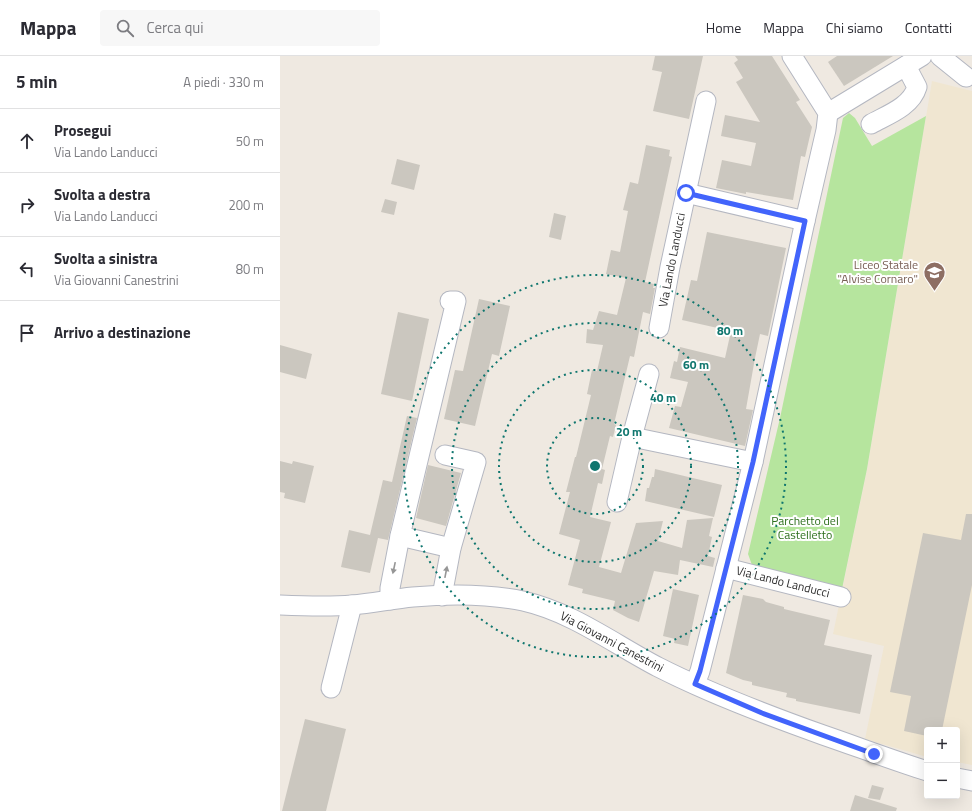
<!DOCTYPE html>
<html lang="it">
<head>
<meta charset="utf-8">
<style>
  :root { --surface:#fff; --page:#f7f7f7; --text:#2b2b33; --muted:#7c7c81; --line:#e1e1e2 }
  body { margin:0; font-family:"Titillium Web",sans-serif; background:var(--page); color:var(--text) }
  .controls { position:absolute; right:12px; bottom:12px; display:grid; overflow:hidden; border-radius:4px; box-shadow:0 4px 16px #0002 }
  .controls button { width:36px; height:36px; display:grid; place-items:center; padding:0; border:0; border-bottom:1px solid var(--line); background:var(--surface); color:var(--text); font:20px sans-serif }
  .stop { position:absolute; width:12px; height:12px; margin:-9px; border:3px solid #4264fb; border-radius:50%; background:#fff }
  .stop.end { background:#4264fb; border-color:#fff; box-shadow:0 1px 4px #0008 }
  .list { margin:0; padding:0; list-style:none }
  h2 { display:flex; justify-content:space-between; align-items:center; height:52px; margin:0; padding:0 16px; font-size:17px }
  h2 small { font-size:13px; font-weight:400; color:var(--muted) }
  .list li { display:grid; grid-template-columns:26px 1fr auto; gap:12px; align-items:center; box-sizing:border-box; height:64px; padding:0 16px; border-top:1px solid var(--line) }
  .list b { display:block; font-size:15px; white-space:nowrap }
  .list p { margin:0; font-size:13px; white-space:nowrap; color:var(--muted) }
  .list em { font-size:13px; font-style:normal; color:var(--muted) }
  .icon { flex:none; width:22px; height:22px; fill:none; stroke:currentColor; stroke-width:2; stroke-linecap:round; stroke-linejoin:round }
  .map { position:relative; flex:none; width:692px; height:755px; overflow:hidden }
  header { display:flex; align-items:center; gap:24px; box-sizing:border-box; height:56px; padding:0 20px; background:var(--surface); border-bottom:1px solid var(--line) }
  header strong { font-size:19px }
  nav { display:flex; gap:22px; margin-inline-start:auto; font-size:14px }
  .search { width:280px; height:36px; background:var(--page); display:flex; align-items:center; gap:10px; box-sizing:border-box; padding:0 14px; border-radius:4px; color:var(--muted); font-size:15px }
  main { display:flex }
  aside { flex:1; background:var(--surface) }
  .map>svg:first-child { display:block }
  .education { fill:#f0e6d1 }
  .green { fill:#b6e59e }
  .building { fill:#cbc7bf }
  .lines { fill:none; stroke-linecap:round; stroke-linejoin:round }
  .minor-casing { stroke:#b4b7c1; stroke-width:21 }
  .minor { stroke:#fff; stroke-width:19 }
  .oneway { fill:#969696 }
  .route { stroke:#4264fb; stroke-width:5 }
  .ring { fill:none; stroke:#0f766e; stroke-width:2; stroke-dasharray:2 4 }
  .labels { text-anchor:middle; stroke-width:4; stroke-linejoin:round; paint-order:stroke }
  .street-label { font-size:12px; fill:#2e2e2e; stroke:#fff }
  .education-label { font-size:12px; fill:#785e54; stroke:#fff; text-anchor:end }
  .park-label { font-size:12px; fill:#2c6e1b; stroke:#fff }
  .centre { fill:#0f766e; stroke:#fff; stroke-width:2 }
  .ring-label { font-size:12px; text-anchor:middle; font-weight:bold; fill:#0f766e; stroke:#fff; stroke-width:4; stroke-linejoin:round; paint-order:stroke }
</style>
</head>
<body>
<header>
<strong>Mappa</strong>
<div class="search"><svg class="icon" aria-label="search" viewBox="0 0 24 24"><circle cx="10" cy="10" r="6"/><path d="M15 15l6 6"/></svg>Cerca qui</div>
<nav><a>Home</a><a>Mappa</a><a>Chi siamo</a><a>Contatti</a></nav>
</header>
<main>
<aside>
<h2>5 min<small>A piedi · 330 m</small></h2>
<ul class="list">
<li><svg class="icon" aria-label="ahead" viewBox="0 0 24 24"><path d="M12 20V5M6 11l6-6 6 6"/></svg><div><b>Prosegui</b><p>Via Lando Landucci</p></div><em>50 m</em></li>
<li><svg class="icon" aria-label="right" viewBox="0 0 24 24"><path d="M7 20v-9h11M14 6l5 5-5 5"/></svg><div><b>Svolta a destra</b><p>Via Lando Landucci</p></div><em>200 m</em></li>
<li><svg class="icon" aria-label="left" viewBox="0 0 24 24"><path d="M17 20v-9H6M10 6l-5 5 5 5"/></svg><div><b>Svolta a sinistra</b><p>Via Giovanni Canestrini</p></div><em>80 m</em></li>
<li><svg class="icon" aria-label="arrive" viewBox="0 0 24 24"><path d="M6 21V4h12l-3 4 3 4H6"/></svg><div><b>Arrivo a destinazione</b></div></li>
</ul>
</aside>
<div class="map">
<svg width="692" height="755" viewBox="0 0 692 755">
  <rect width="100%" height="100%" fill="#efe9e1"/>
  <polygon class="education" points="652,25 692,35 692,709 677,706 677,674 647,674 647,701 585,683 604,590 553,578 587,414"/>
  <polygon class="green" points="569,57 575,62 592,90 646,60 587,413 562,533 472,509 468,498 500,362 563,62"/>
  <g class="building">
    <polygon points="375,0 423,0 409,63 373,55 382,16 372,14"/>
    <polygon points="455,0 492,0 520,44 516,46 532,71 525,101 521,100 513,144 466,136 466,138 436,132 442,104 471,110 476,87 441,80 445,59 480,66 456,26 463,22 454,7 458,4"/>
    <polygon points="557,0 613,0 564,30 548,6"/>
    <polygon points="366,89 390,94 389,100 392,101 365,226 374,228 373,232 375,232 370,258 363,256 354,301 350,300 334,368 336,369 333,381 330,380 322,413 325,414 322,428 318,427 310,461 331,466 319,511 341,517 356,467 383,465 378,485 402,492 407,464 433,462 429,480 432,481 428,500 435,502 433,511 400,504 398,519 374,515 359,566 348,562 333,554 335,545 302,537 303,533 288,529 300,484 279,478 290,436 286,436 295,401 296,401 311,339 307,338 312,314 317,315 323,289 306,287 307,273 313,274 319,255 337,259 346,222 326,218 331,194 340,196 348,155 343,154 350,126 358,128"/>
    <polygon points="117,103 140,109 134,134 111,128"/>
    <polygon points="105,143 117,146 114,159 101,156"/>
    <polygon points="274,157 286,160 281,184 269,181"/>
    <polygon points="427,176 506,192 488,280 480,278 475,302 466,353 473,354 465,390 389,372 395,350 401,351 408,326 390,322 394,305 397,306 400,291 445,302 451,275 402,264 411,224 417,225"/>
    <polygon points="199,243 230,250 219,300 212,298 195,370 164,363 175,314 183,315"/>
    <polygon points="118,256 149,263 132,345 101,338"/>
    <polygon points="0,289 32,298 26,323 0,316"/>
    <polygon points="127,360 137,362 108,484 98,482 90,517 61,511 69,474 90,479 103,424 112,426"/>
    <polygon points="0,405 12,408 13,405 34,410 25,447 4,442 5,437 0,436"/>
    <polygon points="148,409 181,417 166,470 136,462"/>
    <polygon points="375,413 442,429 434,461 365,445 367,432 369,432 372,421 374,421"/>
    <polygon points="686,458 692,458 692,529 662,674 647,674 647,680 624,675 631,640 610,636 643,477 681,484"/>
    <polygon points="393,533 419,539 408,590 394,587 395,583 383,580"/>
    <polygon points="463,539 483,543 486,546 504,551 504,553 550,564 544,589 592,599 580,658 516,645 516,643 506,641 507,637 472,629 472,626 463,624 446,617"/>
    <polygon points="25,663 66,673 46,755 2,755"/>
    <polygon points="592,729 604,732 600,744 588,742"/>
    <polygon points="575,739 617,752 616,755 570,755"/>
  </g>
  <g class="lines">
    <defs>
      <g id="minor">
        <polyline points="660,0 686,21"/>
        <polyline points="548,57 642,0"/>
        <path d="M591,68C607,59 631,51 637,31L626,10"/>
        <polyline points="406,137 525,165"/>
        <polyline points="379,272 390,211 426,45"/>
        <polyline points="352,381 473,406"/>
        <polyline points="337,446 352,381 369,318"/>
        <polyline points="120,480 171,492"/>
        <polyline points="446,512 561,541"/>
        <polyline points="162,540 171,492 196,406 165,399"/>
        <polyline points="110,544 110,532 120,480 176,245 170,245"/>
        <path d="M0,549C24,550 48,551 72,549C93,547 113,543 133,541C168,538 209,538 243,545C292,556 334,588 378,611C431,638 487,659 543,679C578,691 612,704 647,715"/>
        <polyline points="415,628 420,615 473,406 525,165 546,74 548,57 512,0"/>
        <polyline points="51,632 72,549"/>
        <polyline points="677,722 692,725"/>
      </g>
    </defs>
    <use href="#minor" class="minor-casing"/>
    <use href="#minor" class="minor"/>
  </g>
  <defs><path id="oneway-solid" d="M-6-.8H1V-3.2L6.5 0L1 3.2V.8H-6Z"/></defs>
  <g class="oneway">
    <use href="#oneway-solid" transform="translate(114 512) rotate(102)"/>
    <use href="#oneway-solid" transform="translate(166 516) rotate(-79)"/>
  </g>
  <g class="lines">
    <polyline class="route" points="406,137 525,165 473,406 420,615 415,628 482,657 594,698"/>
  </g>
  <g class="ring">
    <circle cx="315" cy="410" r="48"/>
    <circle cx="315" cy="410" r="96"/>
    <circle cx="315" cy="410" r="143"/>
    <circle cx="315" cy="410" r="191"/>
  </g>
  <defs>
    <symbol id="school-pin" viewBox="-11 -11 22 30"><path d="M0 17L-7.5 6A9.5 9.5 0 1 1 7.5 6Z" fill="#8d6e63" stroke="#fff"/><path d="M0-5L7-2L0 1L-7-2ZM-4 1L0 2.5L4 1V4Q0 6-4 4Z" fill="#fff"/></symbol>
  </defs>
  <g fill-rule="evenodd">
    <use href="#school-pin" x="642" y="204" width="25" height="34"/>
  </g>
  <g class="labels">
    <g class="street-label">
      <text transform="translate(392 204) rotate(-79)" y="4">Via Lando Landucci</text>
      <text transform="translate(503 526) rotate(14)" y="4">Via Lando Landucci</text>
      <text transform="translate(332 586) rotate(28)" y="4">Via Giovanni Canestrini</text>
    </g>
    <g class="education-label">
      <text x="638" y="213">Liceo Statale<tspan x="638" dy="14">"Alvise Cornaro"</tspan></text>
    </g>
    <g class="park-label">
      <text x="525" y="469">Parchetto del<tspan x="525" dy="14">Castelletto</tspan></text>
    </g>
  </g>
  <circle cx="315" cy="410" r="6" class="centre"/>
  <g class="ring-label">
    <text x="450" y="279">80 m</text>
    <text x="416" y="313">60 m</text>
    <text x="383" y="346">40 m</text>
    <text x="349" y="380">20 m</text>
  </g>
</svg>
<div class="controls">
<button>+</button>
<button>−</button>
</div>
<div class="stop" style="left:406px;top:137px"></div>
<div class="stop end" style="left:594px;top:698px"></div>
</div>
</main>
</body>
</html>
